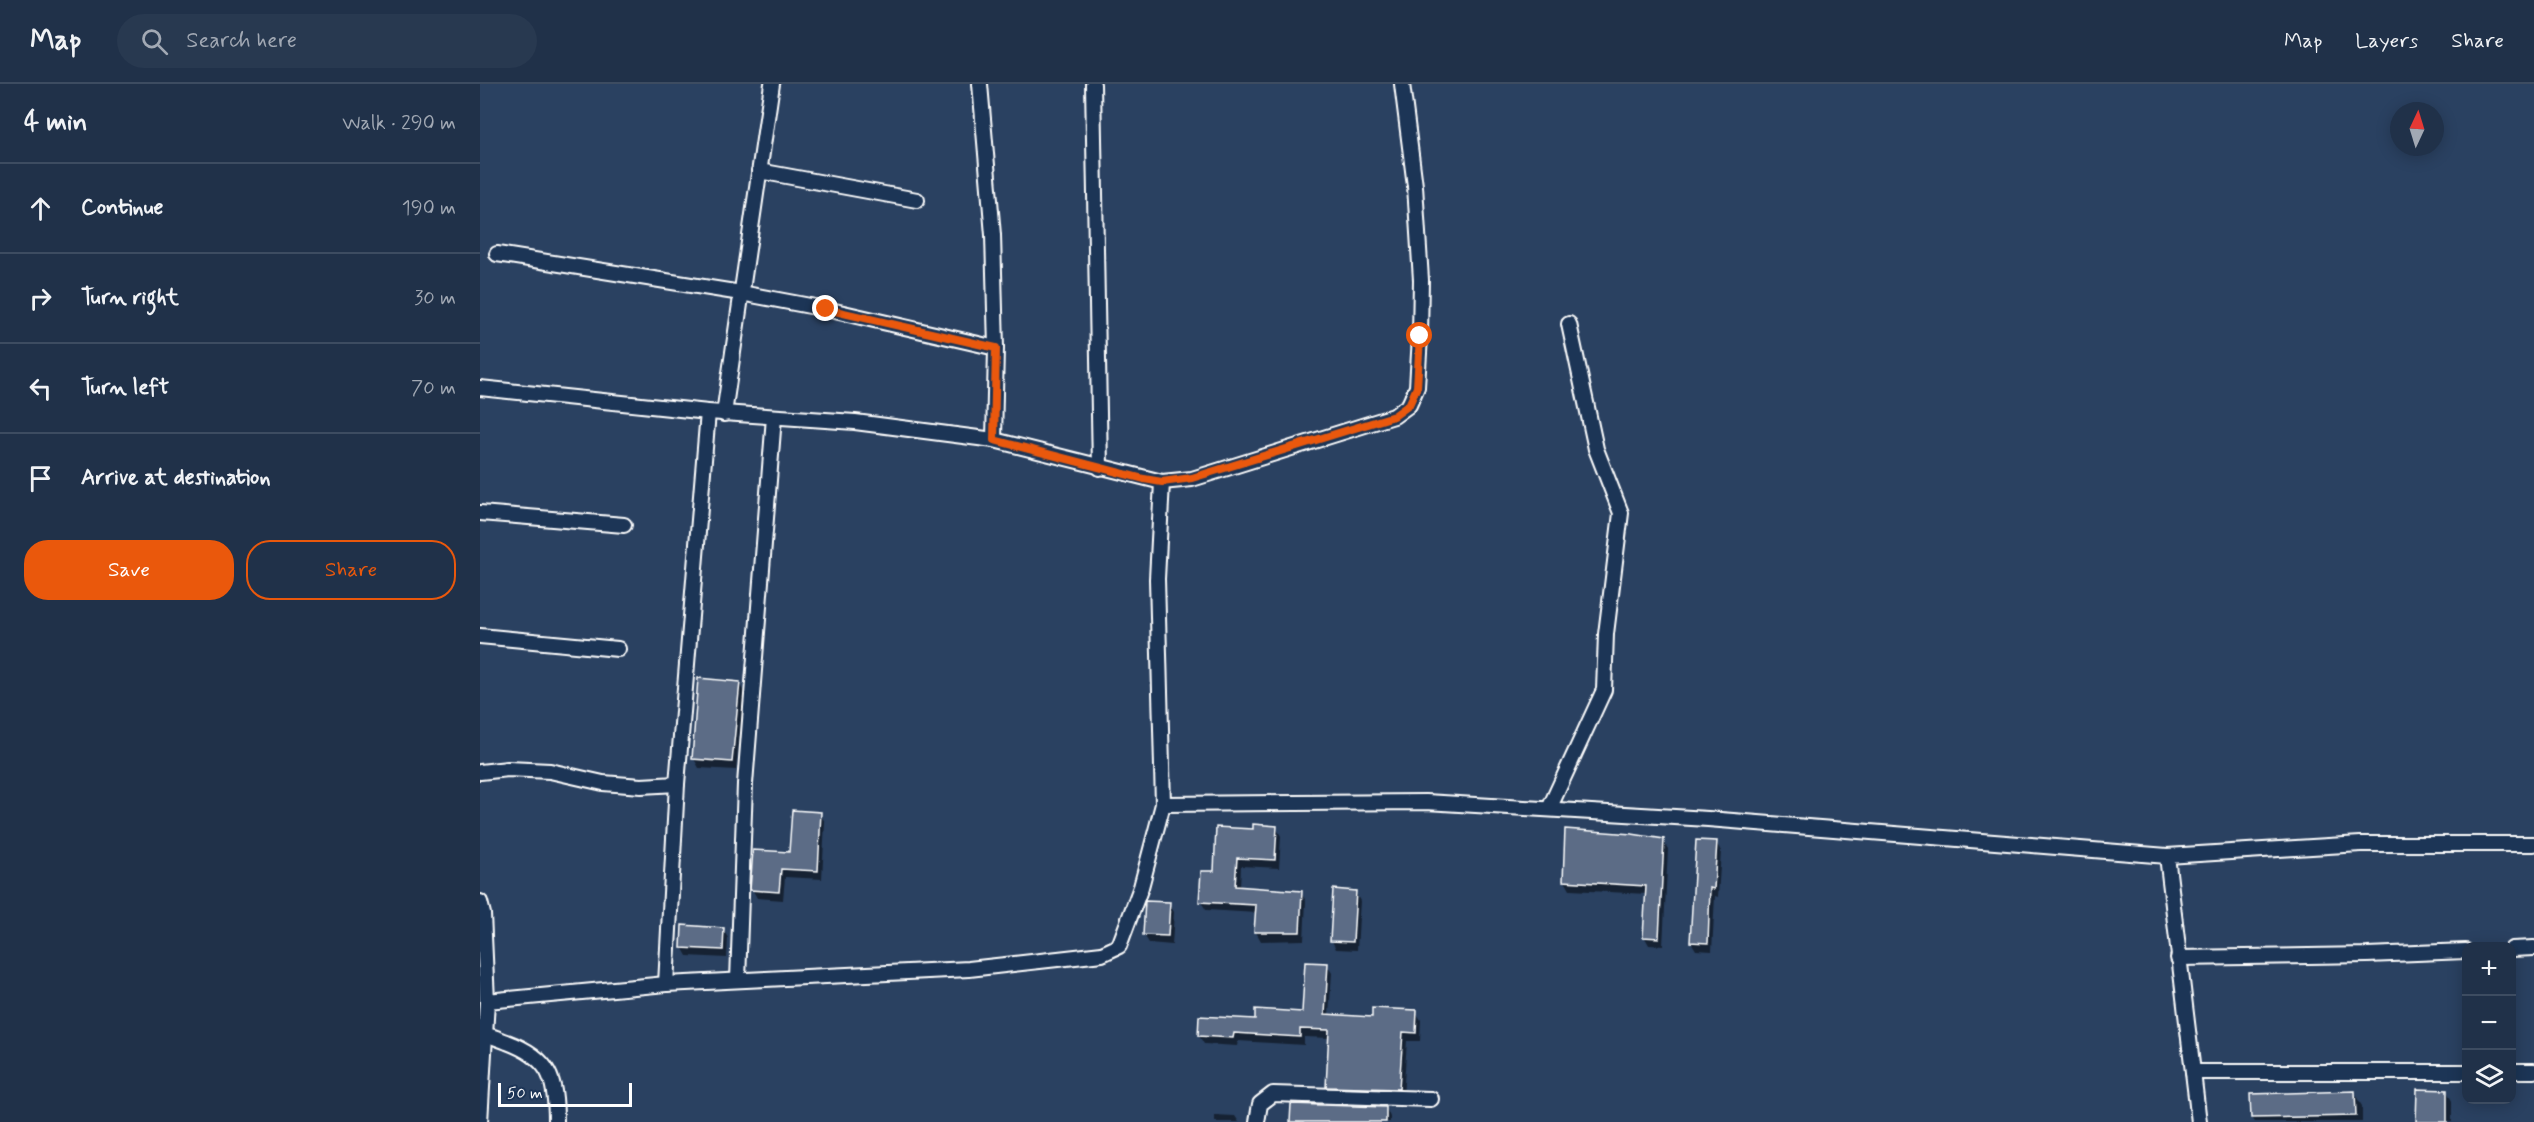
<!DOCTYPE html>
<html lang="en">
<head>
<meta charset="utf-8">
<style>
  :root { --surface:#203149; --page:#283950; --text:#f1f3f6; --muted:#a2a9b4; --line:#3d4c61; --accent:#ea580c }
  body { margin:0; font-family:Mynerve,sans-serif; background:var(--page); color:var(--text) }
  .controls { position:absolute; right:18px; bottom:18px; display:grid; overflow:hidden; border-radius:12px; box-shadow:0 3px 15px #0003 }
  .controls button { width:54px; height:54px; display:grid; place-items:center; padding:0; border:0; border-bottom:2px solid var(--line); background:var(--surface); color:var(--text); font:30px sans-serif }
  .compass { position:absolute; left:1910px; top:18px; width:54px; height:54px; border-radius:50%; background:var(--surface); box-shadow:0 3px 15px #0003; rotate:4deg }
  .scale { position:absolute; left:18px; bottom:15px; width:134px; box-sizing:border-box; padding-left:6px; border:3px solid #fff; border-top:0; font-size:16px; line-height:21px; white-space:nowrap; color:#fff; -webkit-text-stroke:4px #1d3557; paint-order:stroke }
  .stop { position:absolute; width:18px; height:18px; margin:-14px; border:4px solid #ea580c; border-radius:50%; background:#fff }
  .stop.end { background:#ea580c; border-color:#fff; box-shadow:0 2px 6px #0008 }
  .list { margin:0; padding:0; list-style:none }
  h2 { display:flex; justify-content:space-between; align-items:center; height:78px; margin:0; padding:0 24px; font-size:26px }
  h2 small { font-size:20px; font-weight:400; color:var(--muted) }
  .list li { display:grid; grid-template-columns:39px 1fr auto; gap:18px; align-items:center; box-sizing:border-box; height:90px; padding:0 24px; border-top:2px solid var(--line) }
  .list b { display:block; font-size:22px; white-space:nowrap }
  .list em { font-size:20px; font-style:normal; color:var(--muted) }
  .actions { display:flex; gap:12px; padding:18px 24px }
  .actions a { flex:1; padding:14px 0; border:2px solid var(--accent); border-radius:24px; text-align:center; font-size:21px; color:var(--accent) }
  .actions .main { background:var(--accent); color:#fff }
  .icon { flex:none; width:33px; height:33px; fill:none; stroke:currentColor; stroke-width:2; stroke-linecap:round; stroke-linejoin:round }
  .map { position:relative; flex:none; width:2054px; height:1038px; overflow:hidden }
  header { display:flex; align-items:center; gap:36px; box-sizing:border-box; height:84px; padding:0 30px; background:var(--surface); border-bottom:2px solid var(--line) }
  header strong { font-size:28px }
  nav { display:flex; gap:33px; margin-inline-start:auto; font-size:21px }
  .search { width:420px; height:54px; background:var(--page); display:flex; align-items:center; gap:15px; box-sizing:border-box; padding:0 21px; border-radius:33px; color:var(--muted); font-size:22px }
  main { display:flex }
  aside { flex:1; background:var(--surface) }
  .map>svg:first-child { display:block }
  .shadow { fill:#0007 }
  .building { fill:#5b6c86; stroke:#fff; stroke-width:1.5 }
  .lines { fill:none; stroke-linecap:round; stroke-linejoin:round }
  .minor-casing { stroke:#fff; stroke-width:18 }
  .minor { stroke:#1d3557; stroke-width:14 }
  .route { stroke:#ea580c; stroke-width:8 }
</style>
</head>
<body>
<header>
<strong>Map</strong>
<div class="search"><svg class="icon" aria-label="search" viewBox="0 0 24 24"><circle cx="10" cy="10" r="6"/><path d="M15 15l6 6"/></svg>Search here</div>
<nav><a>Map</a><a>Layers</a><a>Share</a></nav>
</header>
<main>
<aside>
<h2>4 min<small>Walk · 290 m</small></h2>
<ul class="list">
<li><svg class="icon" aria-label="ahead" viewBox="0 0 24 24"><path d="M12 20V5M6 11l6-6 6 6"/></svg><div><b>Continue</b></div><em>190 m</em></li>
<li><svg class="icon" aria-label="right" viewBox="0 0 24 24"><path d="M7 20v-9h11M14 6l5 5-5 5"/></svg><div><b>Turn right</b></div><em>30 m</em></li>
<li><svg class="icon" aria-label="left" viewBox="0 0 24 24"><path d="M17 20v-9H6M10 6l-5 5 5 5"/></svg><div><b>Turn left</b></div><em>70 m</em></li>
<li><svg class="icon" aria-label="arrive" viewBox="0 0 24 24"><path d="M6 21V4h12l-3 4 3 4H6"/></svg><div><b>Arrive at destination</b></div></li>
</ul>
<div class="actions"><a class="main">Save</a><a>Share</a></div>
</aside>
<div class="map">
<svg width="2054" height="1038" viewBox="0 0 2054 1038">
  <rect width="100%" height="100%" fill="#2a4161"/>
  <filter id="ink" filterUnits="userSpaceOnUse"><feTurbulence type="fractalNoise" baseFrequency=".0167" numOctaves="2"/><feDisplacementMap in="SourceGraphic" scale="12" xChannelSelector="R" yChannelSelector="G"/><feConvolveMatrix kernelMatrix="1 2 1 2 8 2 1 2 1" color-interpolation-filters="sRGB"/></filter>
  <g filter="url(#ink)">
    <g class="shadow">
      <polygon points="259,599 264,608 256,686 219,684 214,675"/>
      <polygon points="340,730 345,738 342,795 305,793 303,816 277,814 272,805 310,770"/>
      <polygon points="796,743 801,752 799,784 761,782 760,804 821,809 826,817 824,856 781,857 776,848 777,829 726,826 721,818 735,789 774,746"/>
      <polygon points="1183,757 1188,765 1183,862 1169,861 1164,852 1167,810 1090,806 1085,797"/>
      <polygon points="1236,758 1241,767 1238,813 1235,812 1232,867 1216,866 1211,858"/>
      <polygon points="875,808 880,817 877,866 856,865 852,857"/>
      <polygon points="689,820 694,828 692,861 669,859 664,851"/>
      <polygon points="243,845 248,854 247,874 207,872 202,863"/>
      <polygon points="847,881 852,889 849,932 893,934 936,928 941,936 940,957 927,957 923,1013 852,1011 848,1002 850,954 824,953 824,961 758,957 757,962 724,960 719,952 776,936 824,930"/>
      <polygon points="1967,1007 1972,1017 1972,1038 1937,1038"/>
      <polygon points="1874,1009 1882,1022 1882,1038 1775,1038 1772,1034 1772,1012"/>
      <polygon points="906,1024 910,1033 910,1038 811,1038"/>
      <polygon points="735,1031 755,1032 759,1038 735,1038"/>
    </g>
    <g class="building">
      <polygon points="218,594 260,598 252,678 212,675"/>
      <polygon points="312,726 341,728 338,787 301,785 299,808 270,806 273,766 309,768"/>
      <polygon points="773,740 797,742 795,776 757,774 755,802 822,807 820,848 774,848 776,821 719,818 721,787 734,787 736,743 773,745"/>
      <polygon points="1085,745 1152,750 1184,755 1179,854 1163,853 1166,802 1083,797"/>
      <polygon points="1216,756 1237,757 1234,805 1230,804 1228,859 1210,858"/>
      <polygon points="853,805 876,807 873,858 850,857"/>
      <polygon points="665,817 690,818 688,852 663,851"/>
      <polygon points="202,841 244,844 243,866 201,864"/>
      <polygon points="825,878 848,879 845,930 892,933 892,924 937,926 936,949 923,948 919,1005 846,1003 849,946 820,945 820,953 754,949 753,954 718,952 719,932 775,935 775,925 822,928"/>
      <polygon points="1937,1005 1967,1006 1967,1038 1936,1038"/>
      <polygon points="1875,1007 1876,1032 1771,1034 1770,1010"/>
      <polygon points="811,1020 906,1023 906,1038 810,1038"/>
    </g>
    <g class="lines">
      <defs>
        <g id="minor">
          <polyline points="500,0 513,151 516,264 514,356"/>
          <polyline points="613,0 620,384"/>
          <polyline points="279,87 437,116"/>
          <polyline points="17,170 261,209 346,225 516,264"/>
          <polyline points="0,304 228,328 375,338 514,356 682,398 712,395 914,332 929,321 937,303 940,252 941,196 935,102 922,0"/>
          <polyline points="244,330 292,0"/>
          <polyline points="0,429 144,441"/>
          <polyline points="0,552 138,565"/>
          <polyline points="0,688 28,685 70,687 123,699 161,702 197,700"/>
          <polyline points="683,720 946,718 1228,735 1687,772 1881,760 2054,760"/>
          <polyline points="1069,725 1124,606 1126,550 1141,429 1116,365 1089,240"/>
          <polyline points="1687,772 1719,1038"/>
          <polyline points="0,818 3,830 7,917 0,1038"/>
          <polyline points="2032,865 2054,864"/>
          <polyline points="1698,874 1887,871 1986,867"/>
          <polyline points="258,896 265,700 294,333"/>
          <polyline points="186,900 197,700 228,328"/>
          <polyline points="7,917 186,900 489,885 622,870 639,862 661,803 683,720 677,495 682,398"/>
          <path d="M0,950C9,950 18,955 27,958C70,974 76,994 76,1038"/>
          <polyline points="2032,987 2054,987"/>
          <polyline points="1713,988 1986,988"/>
          <polyline points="777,1038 780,1020 793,1010 951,1015"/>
        </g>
      </defs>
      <use href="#minor" class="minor-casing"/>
      <use href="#minor" class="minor"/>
    </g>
  </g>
  <g class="lines" filter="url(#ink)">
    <polyline class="route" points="346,225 516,264 514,356 664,395 682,398 712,394 914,332 929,321 937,303 940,252"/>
  </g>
</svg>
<div class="controls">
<button>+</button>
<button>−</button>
<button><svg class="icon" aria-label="layers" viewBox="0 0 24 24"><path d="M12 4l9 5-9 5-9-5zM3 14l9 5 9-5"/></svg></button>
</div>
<svg class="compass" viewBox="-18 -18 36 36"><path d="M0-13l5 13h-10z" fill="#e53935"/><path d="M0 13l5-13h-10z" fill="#a2a9b4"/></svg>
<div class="scale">50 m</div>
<div class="stop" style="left:940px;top:252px"></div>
<div class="stop end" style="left:346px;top:225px"></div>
</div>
</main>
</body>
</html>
